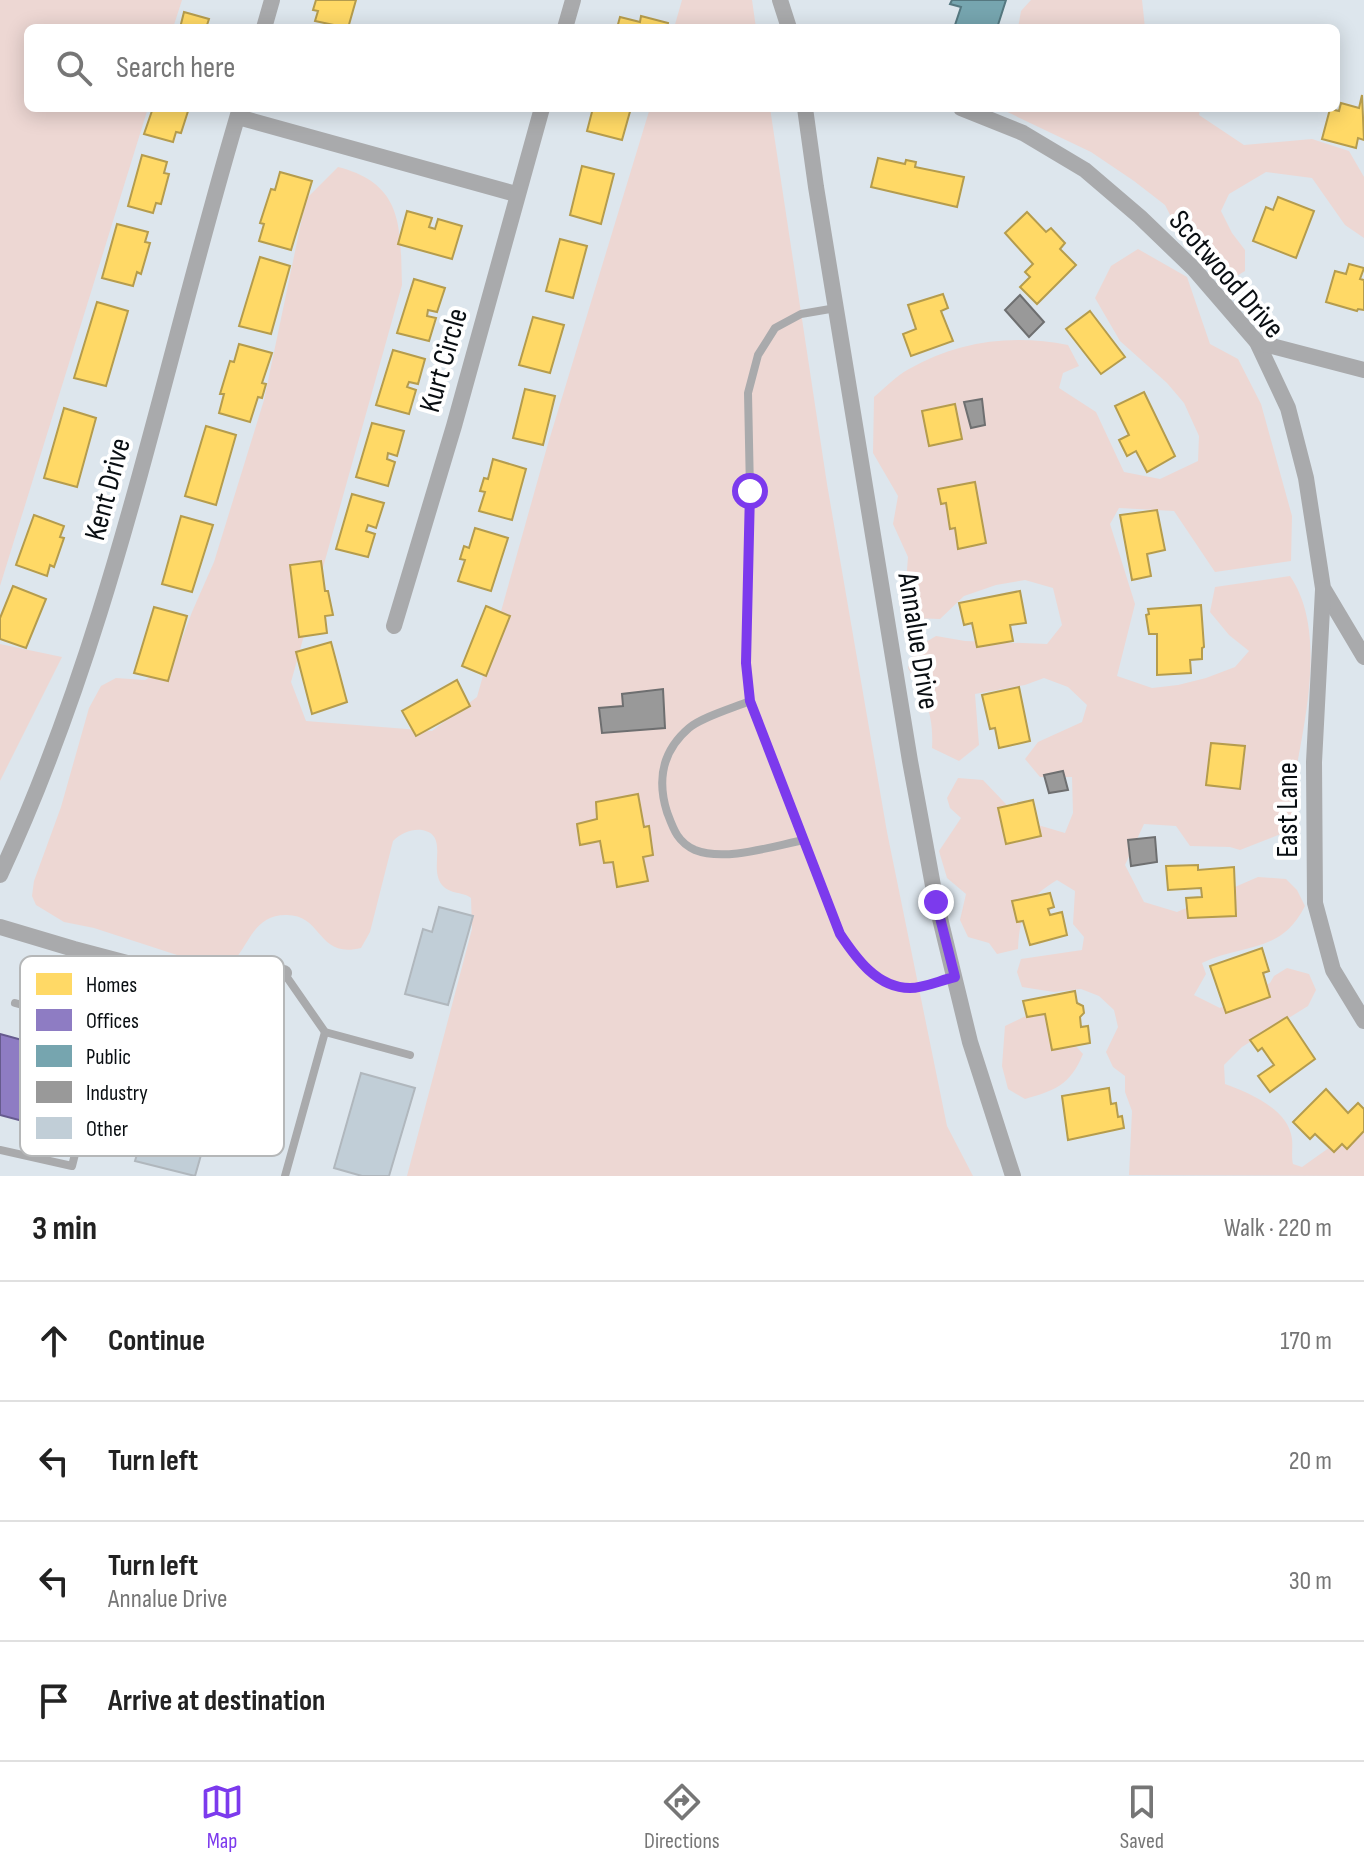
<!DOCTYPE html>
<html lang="en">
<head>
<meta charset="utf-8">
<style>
  :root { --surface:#fff; --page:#f6f6f6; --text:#222; --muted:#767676; --line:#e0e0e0; --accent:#7c3aed }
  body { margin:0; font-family:"Sofia Sans Condensed",sans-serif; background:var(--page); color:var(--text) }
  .stop { position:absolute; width:24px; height:24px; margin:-18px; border:6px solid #7c3aed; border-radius:50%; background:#fff }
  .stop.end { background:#7c3aed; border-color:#fff; box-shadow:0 2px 8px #0008 }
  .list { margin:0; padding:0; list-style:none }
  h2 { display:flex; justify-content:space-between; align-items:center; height:104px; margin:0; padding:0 32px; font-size:34px }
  h2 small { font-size:26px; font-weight:400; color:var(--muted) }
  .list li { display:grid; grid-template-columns:52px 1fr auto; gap:24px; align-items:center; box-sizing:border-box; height:120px; padding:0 32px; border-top:2px solid var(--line) }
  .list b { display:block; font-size:30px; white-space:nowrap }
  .list p { margin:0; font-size:26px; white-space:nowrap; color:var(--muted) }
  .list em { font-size:26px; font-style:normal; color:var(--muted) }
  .icon { flex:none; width:44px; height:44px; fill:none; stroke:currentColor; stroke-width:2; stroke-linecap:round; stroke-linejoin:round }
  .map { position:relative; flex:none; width:1364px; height:1176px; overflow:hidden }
  .search { position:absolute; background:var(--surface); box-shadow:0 4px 20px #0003; left:24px; right:24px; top:24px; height:88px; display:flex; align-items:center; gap:20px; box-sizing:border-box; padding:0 28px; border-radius:12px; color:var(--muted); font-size:30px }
  .sheet { height:584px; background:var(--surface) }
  nav { display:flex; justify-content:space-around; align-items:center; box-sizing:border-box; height:112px; border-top:2px solid var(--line); background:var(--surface); font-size:22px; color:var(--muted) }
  nav a { display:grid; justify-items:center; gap:4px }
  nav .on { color:var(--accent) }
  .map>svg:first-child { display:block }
  .green { fill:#edd7d3 }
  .homes { fill:#ffd966; stroke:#b59c4d; stroke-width:2 }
  .offices { fill:#8e7cc3; stroke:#665b8e; stroke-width:2 }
  .public { fill:#76a5af; stroke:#557880; stroke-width:2 }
  .industry { fill:#999; stroke:#6e6f70; stroke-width:2 }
  .building { fill:#c1ced7; stroke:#b0b7bd; stroke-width:2 }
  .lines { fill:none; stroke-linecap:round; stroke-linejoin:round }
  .service { stroke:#a9aaac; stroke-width:8 }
  .minor { stroke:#a9aaac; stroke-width:16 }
  .route { stroke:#7c3aed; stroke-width:10 }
  .labels { text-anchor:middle; stroke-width:8; stroke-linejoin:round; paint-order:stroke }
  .street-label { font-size:30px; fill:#090e12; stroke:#fff }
  .key { fill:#fff; stroke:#b5b7b8; stroke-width:2 }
  .key-label { font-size:22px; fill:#090e12 }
</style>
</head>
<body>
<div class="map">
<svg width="1364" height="1176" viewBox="0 0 1364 1176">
  <rect width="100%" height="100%" fill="#dde6ed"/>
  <g class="green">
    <polygon points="0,0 182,0 173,28 28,28 28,108 148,108 0,586"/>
    <polygon points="682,0 752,0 756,28 674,28"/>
    <polygon points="1031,0 1142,0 1145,28 1018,28 1021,11"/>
    <path d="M650,108H770L827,484L887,832L947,1126L973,1176H407L472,929L471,898C462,891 451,895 442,885C428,868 450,835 422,830C410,829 402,833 393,841L370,932L361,948C317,959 323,915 287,915C244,914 249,966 217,968L94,928L64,922L36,905L32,896L34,881L61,807L89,708L101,686L116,678L145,680L172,665L192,612L214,562L264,400L306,199L338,167C405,184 400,229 402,285L291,682L306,721L432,731L477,697L547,447Z"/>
    <polygon points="999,108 1200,108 1199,115 1244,145 1312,139 1349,151 1364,177 1364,238 1345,225 1312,178 1266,172 1229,194 1221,211 1232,233 1245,250 1245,271 1225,283 1184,242 1165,205 1134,181 1091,152"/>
    <path d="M1138,249L1187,277L1210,344L1238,359L1261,404L1292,516L1291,561L1215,572L1174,511L1119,508L1110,524L1135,604L1117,676L1152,688L1178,685L1206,678L1235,667L1249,651L1229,635L1210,612L1215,587L1290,576C1327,630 1305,719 1294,781C1292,797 1292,814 1291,830L1240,850L1230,847L1190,846L1176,826L1144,824L1125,865L1144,902L1177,912L1258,877L1286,879L1297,890L1305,906C1281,954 1244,943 1202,963L1206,974L1194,995L1220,1008L1270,983L1274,976L1287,968L1309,974L1316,990L1308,1006L1242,1047L1224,1065L1225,1084C1249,1093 1289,1109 1292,1139C1293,1148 1291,1155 1293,1164L1302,1167L1364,1123V1176L1129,1175L1132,1111L1125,1092V1076L1113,1067L1106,1052L1118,1027L1114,1010L1099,996L1081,989L1054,992L1022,987L1017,972L1021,959L1082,950L1084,937L1073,924L1075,891L1057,880C1026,899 1020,913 1018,949L997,954L989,943L968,937L960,920L966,894L947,878L939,851L961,818L950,808L947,798L958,778L983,780L1021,820L1065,833L1073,813L1072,777H1040L1025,759L1038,742L1082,722L1087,705L1068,687L1044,678L1025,685L975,694L979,745L959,761L932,748C934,714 925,696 908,668L916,648L936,636L965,641L1047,644L1062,625L1053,588L1025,580L996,585L964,596L940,619L911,618L905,597L908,557L893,524L898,496L873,453L874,397C885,388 896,376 909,369C958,341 1013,334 1068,345L1079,366L1063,373L1059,388L1096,412L1124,472L1160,479L1198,461L1199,436L1184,403L1167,383L1120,341L1095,298L1111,266Z"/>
    <polygon points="0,644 62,657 0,781"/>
    <path d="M1038,1010L1052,1020L1083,1054C1070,1085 1056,1090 1025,1099L1008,1089L1002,1066L1005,1026Z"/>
  </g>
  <g class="homes">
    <polygon points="316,0 356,0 348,28 315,21 318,11 313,10"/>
    <polygon points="184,12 209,19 206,28 180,28"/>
    <polygon points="641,16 668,23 667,28 617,28 620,17 640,22"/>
    <polygon points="1362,95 1364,140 1358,138 1356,148 1322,139 1330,109 1339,111 1341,103 1359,108"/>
    <polygon points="153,108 189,108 181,133 176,132 173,142 144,134"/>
    <polygon points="593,108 631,108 622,140 587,131"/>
    <polygon points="142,155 167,162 164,173 169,174 161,204 156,203 153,213 128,206"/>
    <polygon points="878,158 905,164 906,160 916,162 915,167 964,177 957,207 871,187"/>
    <polygon points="582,166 614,174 601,224 570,215"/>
    <polygon points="280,172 312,181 291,250 259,241 264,224 260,223 271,189 275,190"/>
    <polygon points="1278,197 1314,211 1296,258 1253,241 1266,207 1273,210"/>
    <polygon points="407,211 432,218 429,227 435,229 438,219 462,226 452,259 398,244"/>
    <polygon points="1027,212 1046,232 1051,228 1065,243 1060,249 1076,265 1037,304 1020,287 1030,277 1025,272 1033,264 1005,233"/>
    <polygon points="117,224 148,232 145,242 150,243 141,274 137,272 133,286 102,278"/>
    <polygon points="560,239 587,246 573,298 546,291"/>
    <polygon points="260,257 290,266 271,334 239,326"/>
    <polygon points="1349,264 1364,268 1360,279 1364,280 1364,310 1358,309 1357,311 1326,302 1335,271 1346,274"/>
    <polygon points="414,279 445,288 437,312 428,310 427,316 436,318 429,341 397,333"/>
    <polygon points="943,294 948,308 941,311 953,341 911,356 903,334 916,329 908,305"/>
    <polygon points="97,302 128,311 106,386 74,378"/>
    <polygon points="1090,311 1125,357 1101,374 1066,329"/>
    <polygon points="533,317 564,325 550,373 519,365"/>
    <polygon points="239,344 272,353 262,383 266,384 262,398 258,397 250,422 219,413 224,394 220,394 230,361 234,362"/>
    <polygon points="393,350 425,359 418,384 409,382 407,387 416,390 409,414 376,405"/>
    <polygon points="525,389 555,396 543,445 513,438"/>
    <polygon points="1144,392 1175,456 1147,472 1136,451 1127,456 1119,440 1129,435 1115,406"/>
    <polygon points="955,404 962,439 929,446 922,411"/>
    <polygon points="64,408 96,418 77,487 44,478"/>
    <polygon points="372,423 404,431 397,456 388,453 387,459 395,462 388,486 356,477"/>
    <polygon points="206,426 236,435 216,505 185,496"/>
    <polygon points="493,459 526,469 512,520 479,511 485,492 480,491 484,478 488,479"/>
    <polygon points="975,482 986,543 958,549 955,528 950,529 946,503 941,504 938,489"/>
    <polygon points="352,494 384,503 376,528 368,525 366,531 375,534 368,557 336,549"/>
    <polygon points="1157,510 1165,550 1147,554 1151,576 1132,580 1120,515"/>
    <polygon points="34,515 64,526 60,537 64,538 54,567 50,565 47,576 16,565"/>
    <polygon points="181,516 213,525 192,592 162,584"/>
    <polygon points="475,528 508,538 491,591 458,581 465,560 460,559 464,546 469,548"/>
    <polygon points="321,561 325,591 328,591 333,615 325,616 327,633 299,637 290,565"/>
    <polygon points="13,586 46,599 26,648 0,639 0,618"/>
    <polygon points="1020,591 1026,623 1010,625 1013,641 977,647 972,623 964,625 959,603"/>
    <polygon points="1201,605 1204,647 1202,648 1202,659 1190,660 1191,673 1157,675 1157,634 1149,634 1146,615 1149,614 1148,609"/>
    <polygon points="486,606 510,616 486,676 462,666"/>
    <polygon points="154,607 187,616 168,681 134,673"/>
    <polygon points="331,642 347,702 312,714 296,652"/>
    <polygon points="457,680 470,706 416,736 402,711"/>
    <polygon points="1019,687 1030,741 999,748 995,728 990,729 982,695"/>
    <polygon points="1211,743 1245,746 1240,789 1206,785"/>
    <polygon points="638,794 644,827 649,826 653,855 643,857 648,881 617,887 613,862 604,863 600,841 580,845 577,824 597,819 596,802"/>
    <polygon points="1033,800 1041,836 1006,844 998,808"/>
    <polygon points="1198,865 1198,870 1234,867 1236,916 1188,918 1186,898 1202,897 1201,888 1168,890 1166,866"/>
    <polygon points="1050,893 1054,907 1048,909 1050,915 1062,912 1067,935 1030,945 1023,921 1017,922 1012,901"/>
    <polygon points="1262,948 1269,971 1263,973 1270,997 1226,1013 1210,966"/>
    <polygon points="1075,991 1077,1003 1083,1006 1084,1013 1080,1017 1081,1027 1088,1026 1090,1043 1052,1050 1045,1014 1027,1017 1023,1001"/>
    <polygon points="1287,1017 1315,1059 1270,1092 1258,1076 1274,1065 1262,1048 1258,1051 1250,1040"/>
    <polygon points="1109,1088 1111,1104 1116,1103 1118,1117 1122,1116 1124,1128 1068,1140 1062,1096"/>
    <polygon points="1326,1089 1348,1113 1358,1103 1364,1109 1364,1131 1347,1149 1342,1144 1334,1152 1315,1134 1310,1139 1293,1122"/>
  </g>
  <polygon class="offices" points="0,1034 73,1054 53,1129 0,1115"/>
  <polygon class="public" points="952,0 1006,0 997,28 954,28 961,7 950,4"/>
  <g class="industry">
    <polygon points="1020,295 1044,322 1029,337 1005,310"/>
    <polygon points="982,399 985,425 971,428 964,402"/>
    <polygon points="663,689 665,728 602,733 599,708 623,706 622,694"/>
    <polygon points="1063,771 1068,790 1049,793 1044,775"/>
    <polygon points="1155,837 1157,862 1131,866 1128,840"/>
  </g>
  <g class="building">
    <polygon points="439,907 473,916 448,1005 405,994 423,929 432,932"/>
    <polygon points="170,1042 229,1057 195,1176 135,1161"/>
    <polygon points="361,1073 415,1088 389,1176 362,1176 334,1168"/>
  </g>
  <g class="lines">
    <g class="service">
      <path d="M836,308L801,314L775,328L758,355L748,393L750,491L746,663L750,701L840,934C856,958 877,987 909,988C923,988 940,981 954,977"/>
      <path d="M750,701C733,708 702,717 689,728C662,751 657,780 667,812C673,828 677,842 695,850C725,862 773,846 804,840"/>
      <polyline points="284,973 325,1032 410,1055"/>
      <polyline points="66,1017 85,952"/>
      <polyline points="0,1150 72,1166 107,1028 15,1003"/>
      <polyline points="285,1176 325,1032"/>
    </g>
    <g class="minor">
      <polyline points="780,0 789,28"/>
      <polyline points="264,28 272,0"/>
      <polyline points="565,28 573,0"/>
      <polyline points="805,108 816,187 910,761 936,902 970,1042 1013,1176"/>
      <polyline points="961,108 1023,133 1085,170 1140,217 1194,269 1257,342 1288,408 1306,478 1323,588 1364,657"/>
      <polyline points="238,117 516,194"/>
      <polyline points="1257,342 1364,370"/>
      <polyline points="1323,590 1314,762 1315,903 1333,970 1364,1021"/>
      <polyline points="394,626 454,426 542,108"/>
      <path d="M0,875C114,631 163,365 240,108"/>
      <polyline points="0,927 74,949 237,992 284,973"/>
    </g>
  </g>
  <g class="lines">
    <path class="route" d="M750,491L746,663L750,701L840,934C856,958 877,988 910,988C924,988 941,980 955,977L936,902"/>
  </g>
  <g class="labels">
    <g class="street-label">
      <text transform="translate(1227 274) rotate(49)" y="10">Scotwood Drive</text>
      <text transform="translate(443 360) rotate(-74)" y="10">Kurt Circle</text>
      <text transform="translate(107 489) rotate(-75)" y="10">Kent Drive</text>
      <text transform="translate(919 641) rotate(81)" y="10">Annalue Drive</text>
      <text transform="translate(1287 810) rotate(-90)" y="10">East Lane</text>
    </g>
  </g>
  <rect x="20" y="956" width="264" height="200" rx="12" class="key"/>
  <rect x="36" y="973" width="36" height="22" fill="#ffd966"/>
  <rect x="36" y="1009" width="36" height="22" fill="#8e7cc3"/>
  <rect x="36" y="1045" width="36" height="22" fill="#76a5af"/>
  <rect x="36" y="1081" width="36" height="22" fill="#999"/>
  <rect x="36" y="1117" width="36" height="22" fill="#c1ced7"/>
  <g class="key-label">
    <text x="86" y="992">Homes</text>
    <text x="86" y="1028">Offices</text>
    <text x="86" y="1064">Public</text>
    <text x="86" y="1100">Industry</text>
    <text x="86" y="1136">Other</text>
  </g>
</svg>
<div class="stop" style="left:750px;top:491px"></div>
<div class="stop end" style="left:936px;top:902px"></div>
<div class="search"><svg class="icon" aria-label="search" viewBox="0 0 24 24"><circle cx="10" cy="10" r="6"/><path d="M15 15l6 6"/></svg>Search here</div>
</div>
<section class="sheet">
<h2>3 min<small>Walk · 220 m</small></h2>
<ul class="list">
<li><svg class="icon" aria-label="ahead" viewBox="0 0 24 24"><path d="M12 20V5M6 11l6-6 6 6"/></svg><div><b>Continue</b></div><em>170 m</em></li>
<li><svg class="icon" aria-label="left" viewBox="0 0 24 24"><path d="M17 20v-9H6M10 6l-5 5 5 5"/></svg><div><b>Turn left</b></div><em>20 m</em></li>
<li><svg class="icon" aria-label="left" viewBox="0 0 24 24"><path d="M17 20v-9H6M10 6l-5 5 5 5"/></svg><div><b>Turn left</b><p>Annalue Drive</p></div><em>30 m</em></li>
<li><svg class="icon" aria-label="arrive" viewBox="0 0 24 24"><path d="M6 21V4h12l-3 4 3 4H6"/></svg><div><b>Arrive at destination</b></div></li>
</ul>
</section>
<nav>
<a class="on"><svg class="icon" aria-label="map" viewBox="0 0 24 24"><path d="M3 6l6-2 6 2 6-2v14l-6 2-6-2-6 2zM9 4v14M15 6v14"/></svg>Map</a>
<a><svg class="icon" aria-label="directions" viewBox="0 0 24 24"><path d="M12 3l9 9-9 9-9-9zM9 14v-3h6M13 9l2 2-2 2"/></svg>Directions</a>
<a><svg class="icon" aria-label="saved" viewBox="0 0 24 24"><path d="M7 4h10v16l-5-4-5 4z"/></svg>Saved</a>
</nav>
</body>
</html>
